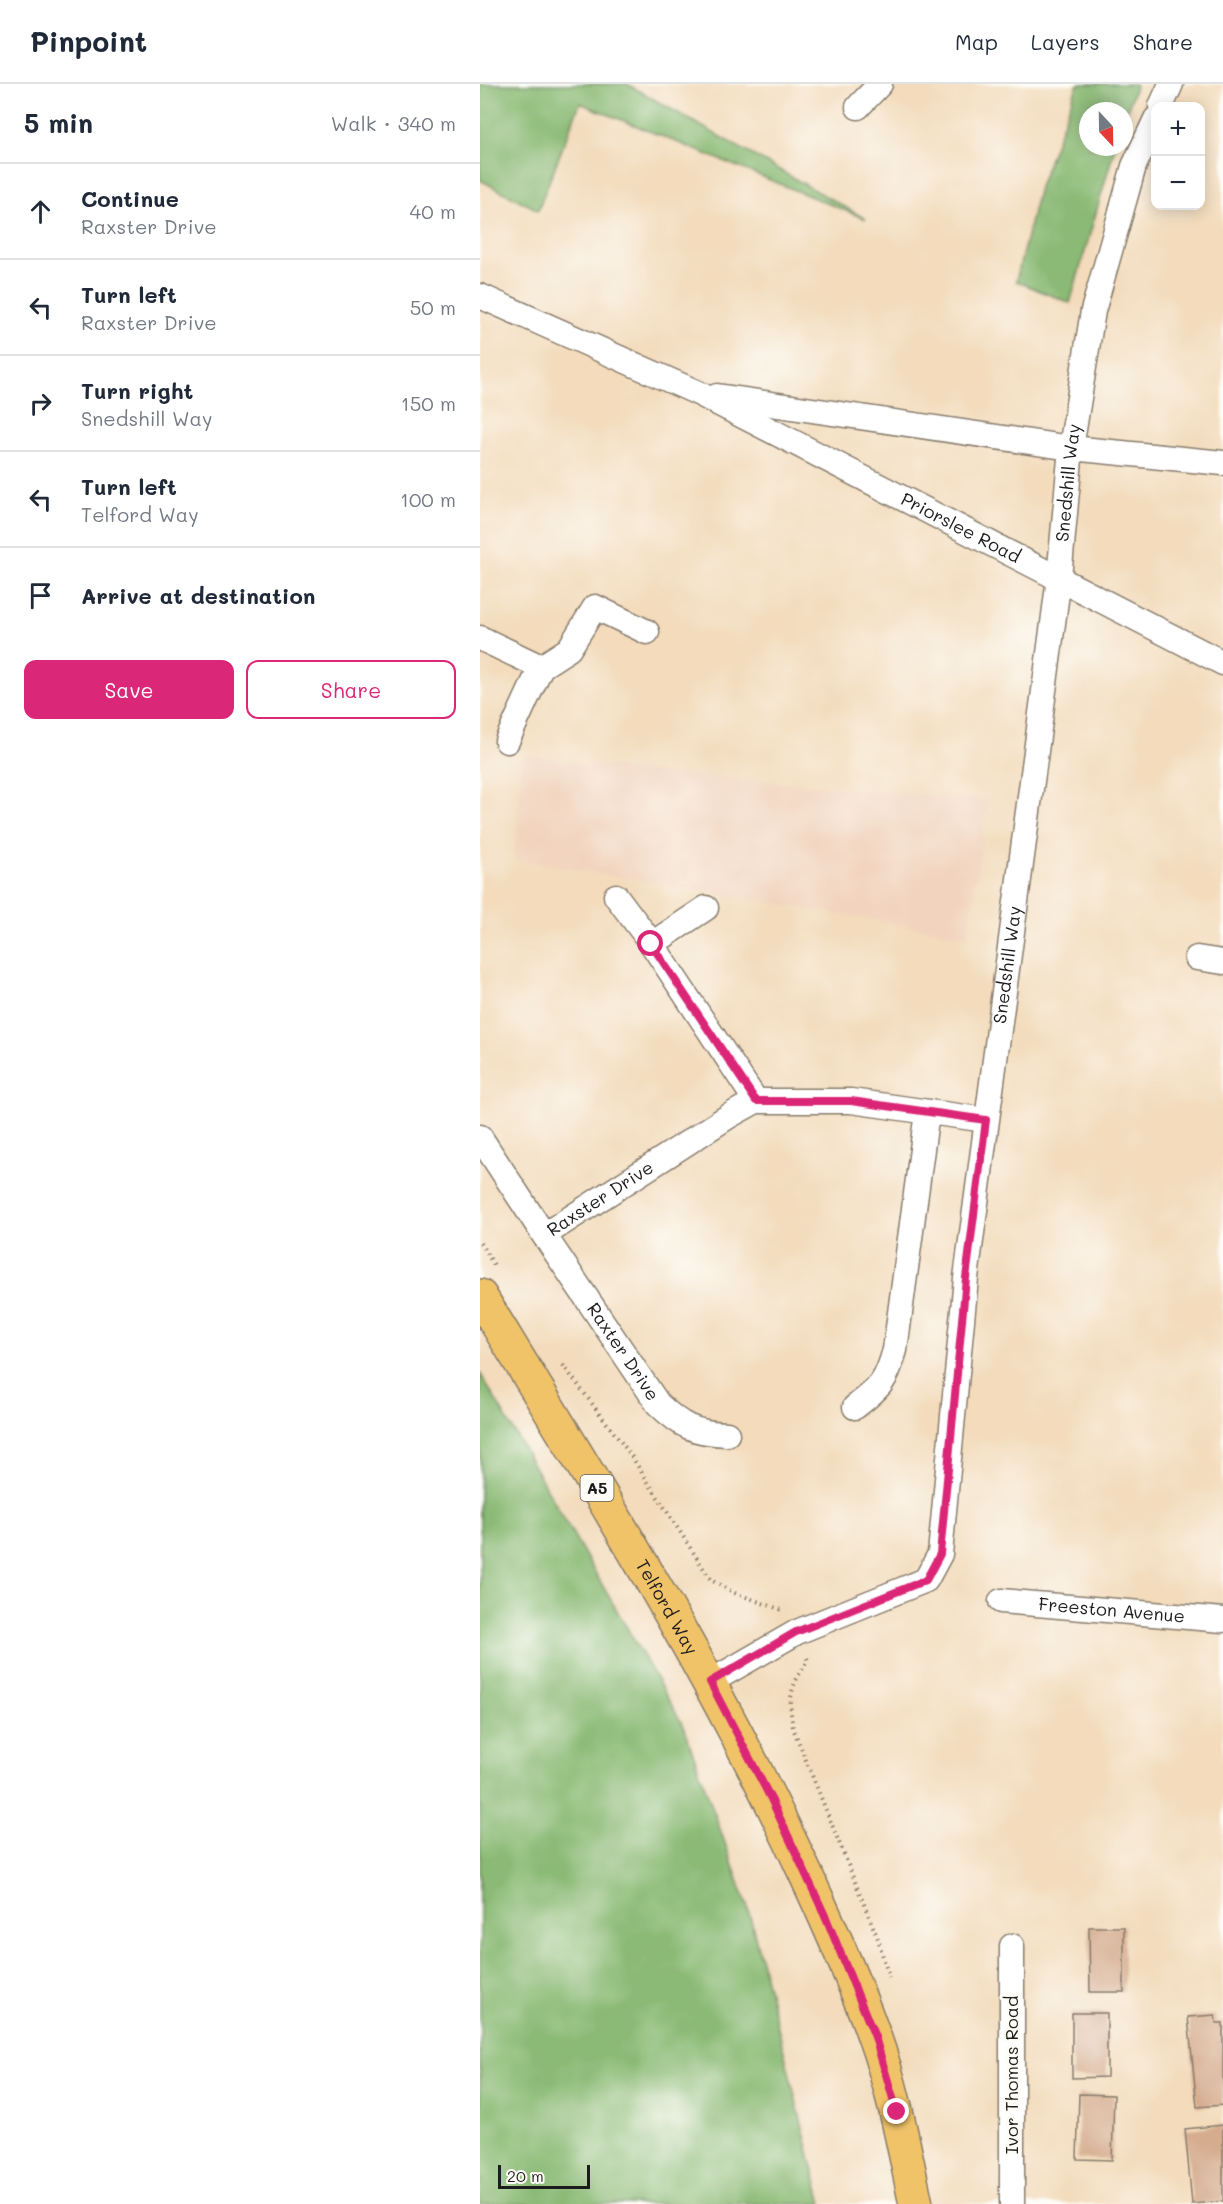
<!DOCTYPE html>
<html lang="en">
<head>
<meta charset="utf-8">
<style>
  :root { --surface:#fff; --page:#f2f2f3; --text:#1f2937; --muted:#747a83; --line:#e0e1e3; --accent:#db2777 }
  body { margin:0; font-family:Mali,sans-serif; background:var(--page); color:var(--text) }
  .controls { position:absolute; right:18px; top:18px; display:grid; overflow:hidden; border-radius:12px; box-shadow:0 3px 15px #0003 }
  .controls button { width:54px; height:54px; display:grid; place-items:center; padding:0; border:0; border-bottom:2px solid var(--line); background:var(--surface); color:var(--text); font:30px sans-serif }
  .compass { position:absolute; left:599px; top:18px; width:54px; height:54px; border-radius:50%; background:var(--surface); box-shadow:0 3px 15px #0003; rotate:158deg }
  .scale { position:absolute; left:18px; bottom:15px; width:92px; box-sizing:border-box; padding-left:6px; border:3px solid #1c1c1c; border-top:0; font-size:16px; line-height:21px; white-space:nowrap; color:#1c1c1c; -webkit-text-stroke:4px #fdfcf7; paint-order:stroke }
  .stop { position:absolute; width:18px; height:18px; margin:-14px; border:4px solid #db2777; border-radius:50%; background:#fff }
  .stop.end { background:#db2777; border-color:#fff; box-shadow:0 2px 6px #0008 }
  .list { margin:0; padding:0; list-style:none }
  h2 { display:flex; justify-content:space-between; align-items:center; height:78px; margin:0; padding:0 24px; font-size:26px }
  h2 small { font-size:20px; font-weight:400; color:var(--muted) }
  .list li { display:grid; grid-template-columns:39px 1fr auto; gap:18px; align-items:center; box-sizing:border-box; height:96px; padding:0 24px; border-top:2px solid var(--line) }
  .list b { display:block; font-size:22px; white-space:nowrap }
  .list p { margin:0; font-size:20px; white-space:nowrap; color:var(--muted) }
  .list em { font-size:20px; font-style:normal; color:var(--muted) }
  .actions { display:flex; gap:12px; padding:18px 24px }
  .actions a { flex:1; padding:14px 0; border:2px solid var(--accent); border-radius:12px; text-align:center; font-size:21px; color:var(--accent) }
  .actions .main { background:var(--accent); color:#fff }
  .icon { flex:none; width:33px; height:33px; fill:none; stroke:currentColor; stroke-width:2; stroke-linecap:round; stroke-linejoin:round }
  .map { position:relative; flex:none; width:743px; height:2120px; overflow:hidden }
  header { display:flex; align-items:center; gap:36px; box-sizing:border-box; height:84px; padding:0 30px; background:var(--surface); border-bottom:2px solid var(--line) }
  header strong { font-size:28px }
  nav { display:flex; gap:33px; margin-inline-start:auto; font-size:21px }
  main { display:flex }
  aside { flex:1; background:var(--surface) }
  .map>svg:first-child { display:block }
  .built { fill:#f2d4be }
  .forest { fill:#8aba74; stroke:#536b48; stroke-width:1.5 }
  .building { fill:#d5ac8e }
  .lines { fill:none; stroke-linecap:round; stroke-linejoin:round }
  .street-casing { stroke:#887c6c; stroke-width:27 }
  .primary-casing { stroke:#887c6c; stroke-width:36 }
  .path { stroke:#887c6c; stroke-width:4; stroke-dasharray:1.5 4.5; stroke-linecap:butt }
  .street { stroke:#fff; stroke-width:24 }
  .primary { stroke:#f1c369; stroke-width:33 }
  .route { stroke:#db2777; stroke-width:8 }
  .labels { text-anchor:middle; stroke-width:6; stroke-linejoin:round; paint-order:stroke }
  .shield { fill:#fdfcf7; stroke:#605f5e; stroke-width:1.5 }
  .shield-label { font-size:16px; font-weight:bold; fill:#1c1c1c }
  .street-label { font-size:18px; fill:#1c1c1c; stroke:#fdfcf7 }
</style>
</head>
<body>
<header>
<strong>Pinpoint</strong>
<nav><a>Map</a><a>Layers</a><a>Share</a></nav>
</header>
<main>
<aside>
<h2>5 min<small>Walk · 340 m</small></h2>
<ul class="list">
<li><svg class="icon" aria-label="ahead" viewBox="0 0 24 24"><path d="M12 20V5M6 11l6-6 6 6"/></svg><div><b>Continue</b><p>Raxster Drive</p></div><em>40 m</em></li>
<li><svg class="icon" aria-label="left" viewBox="0 0 24 24"><path d="M17 20v-9H6M10 6l-5 5 5 5"/></svg><div><b>Turn left</b><p>Raxster Drive</p></div><em>50 m</em></li>
<li><svg class="icon" aria-label="right" viewBox="0 0 24 24"><path d="M7 20v-9h11M14 6l5 5-5 5"/></svg><div><b>Turn right</b><p>Snedshill Way</p></div><em>150 m</em></li>
<li><svg class="icon" aria-label="left" viewBox="0 0 24 24"><path d="M17 20v-9H6M10 6l-5 5 5 5"/></svg><div><b>Turn left</b><p>Telford Way</p></div><em>100 m</em></li>
<li><svg class="icon" aria-label="arrive" viewBox="0 0 24 24"><path d="M6 21V4h12l-3 4 3 4H6"/></svg><div><b>Arrive at destination</b></div></li>
</ul>
<div class="actions"><a class="main">Save</a><a>Share</a></div>
</aside>
<div class="map">
<svg width="743" height="2120" viewBox="0 0 743 2120">
  <rect width="100%" height="100%" fill="#fdfcf7"/>
  <filter id="ink" filterUnits="userSpaceOnUse"><feTurbulence type="fractalNoise" baseFrequency=".0167" numOctaves="2"/><feDisplacementMap in="SourceGraphic" scale="12" xChannelSelector="R" yChannelSelector="G"/><feConvolveMatrix kernelMatrix="1 2 1 2 8 2 1 2 1" color-interpolation-filters="sRGB"/></filter>
  <filter id="wash" filterUnits="userSpaceOnUse"><feTurbulence type="fractalNoise" baseFrequency=".008" numOctaves="4" result="noise"/><feDisplacementMap in="SourceGraphic" scale="24" xChannelSelector="R" yChannelSelector="G"/><feGaussianBlur stdDeviation="1.35" result="paint"/><feColorMatrix in="noise" values="0 0 0 0 0 0 0 0 0 0 0 0 0 0 0 0 0 1.4 0 .05"/><feComposite in="paint" operator="in"/></filter>
  <g filter="url(#wash)">
    <rect width="100%" height="100%" fill="#f3dbbb"/>
    <polygon class="built" points="43,671 165,687 509,716 487,852 34,775"/>
    <g class="forest">
      <polygon points="0,0 147,0 386,135 100,19 58,126 0,96"/>
      <polygon points="598,0 656,0 644,35 644,27 608,27 608,63 635,63 590,219 536,197 559,103"/>
      <polygon points="0,1289 203,1641 268,1824 342,2120 0,2120"/>
    </g>
    <g id="blocks">
      <g class="building">
        <polygon points="609,1843 644,1843 644,1908 610,1908"/>
        <polygon points="592,1929 627,1929 627,1993 592,1994"/>
        <polygon points="735,1931 736,1939 743,1939 743,2021 717,2023 708,1933"/>
        <polygon points="599,2010 634,2011 632,2076 597,2075"/>
        <polygon points="743,2041 743,2117 712,2120 705,2045"/>
      </g>
    </g>
  </g>
  <g filter="url(#ink)">
    <use href="#blocks" fill-opacity="0" stroke="#887c6c" stroke-width="1.5"/>
    <g class="lines">
      <defs>
        <g id="street">
          <polyline points="681,22 691,0"/>
          <polyline points="378,23 400,0"/>
          <path id="s1" d="M0,212L218,309L743,579"/>
          <polyline points="237,312 591,364 743,379"/>
          <polyline points="0,554 61,583"/>
          <polyline points="27,657 61,583 89,565 115,523 167,548"/>
          <polyline points="136,812 172,860 276,1017"/>
          <polyline points="172,860 226,824"/>
          <polyline points="717,874 743,878"/>
          <path id="s2" d="M0,1053L64,1151L249,1032L276,1017H371L506,1036"/>
          <path id="s3" d="M64,1151L178,1320C201,1342 214,1349 247,1350"/>
          <path d="M375,1323C401,1303 406,1298 415,1266L447,1028"/>
          <path id="s4" d="M521,1517L743,1536"/>
          <path id="s5" d="M230,1598L317,1548L446,1496L460,1470L486,1194L579,494L591,364L613,227L654,82L676,35"/>
          <polyline points="532,1862 532,2120"/>
        </g>
        <g id="primary">
          <path id="s6" d="M0,1212C116,1402 234,1590 327,1793C351,1845 375,1898 394,1952C414,2007 424,2064 436,2120"/>
        </g>
      </defs>
      <use href="#street" class="street-casing"/>
      <use href="#primary" class="primary-casing"/>
      <g class="path">
        <polyline points="0,1159 16,1184"/>
        <polyline points="83,1281 150,1370 231,1496 255,1509 302,1526"/>
        <path d="M327,1574L328,1577C310,1602 308,1614 313,1644L398,1855L409,1894"/>
      </g>
      <use href="#street" class="street"/>
      <use href="#primary" class="primary"/>
    </g>
  </g>
  <g class="lines" filter="url(#ink)">
    <polyline class="route" points="171,860 276,1017 371,1017 506,1036 486,1194 460,1470 446,1496 316,1548 230,1598 291,1715 347,1836 395,1953 417,2028"/>
  </g>
  <g class="labels">
    <rect class="shield" x="100.5" y="1391" width="33" height="26" rx="4.5"/>
    <g class="shield-label">
      <text x="117" y="1410">A5</text>
    </g>
    <g class="street-label">
      <text dy="6" stroke="none"><textPath href="#s5" startOffset="1348">Snedshill Way</textPath></text>
      <text dy="6" stroke="none"><textPath href="#s1" startOffset="534">Priorslee Road</textPath></text>
      <text dy="6" stroke="none"><textPath href="#s5" startOffset="862">Snedshill Way</textPath></text>
      <text dy="6" stroke="none"><textPath href="#s2" startOffset="184">Raxster Drive</textPath></text>
      <text dy="6" stroke="none"><textPath href="#s3" startOffset="141">Raxter Drive</textPath></text>
      <text dy="6" stroke="none"><textPath href="#s6" startOffset="363">Telford Way</textPath></text>
      <text dy="6" stroke="none"><textPath href="#s4" startOffset="111">Freeston Avenue</textPath></text>
      <text transform="translate(532 1991) rotate(-90)" y="6">Ivor Thomas Road</text>
    </g>
  </g>
</svg>
<div class="controls">
<button>+</button>
<button>−</button>
</div>
<svg class="compass" viewBox="-18 -18 36 36"><path d="M0-13l5 13h-10z" fill="#e53935"/><path d="M0 13l5-13h-10z" fill="#747a83"/></svg>
<div class="scale">20 m</div>
<div class="stop" style="left:171px;top:860px"></div>
<div class="stop end" style="left:417px;top:2028px"></div>
</div>
</main>
</body>
</html>
